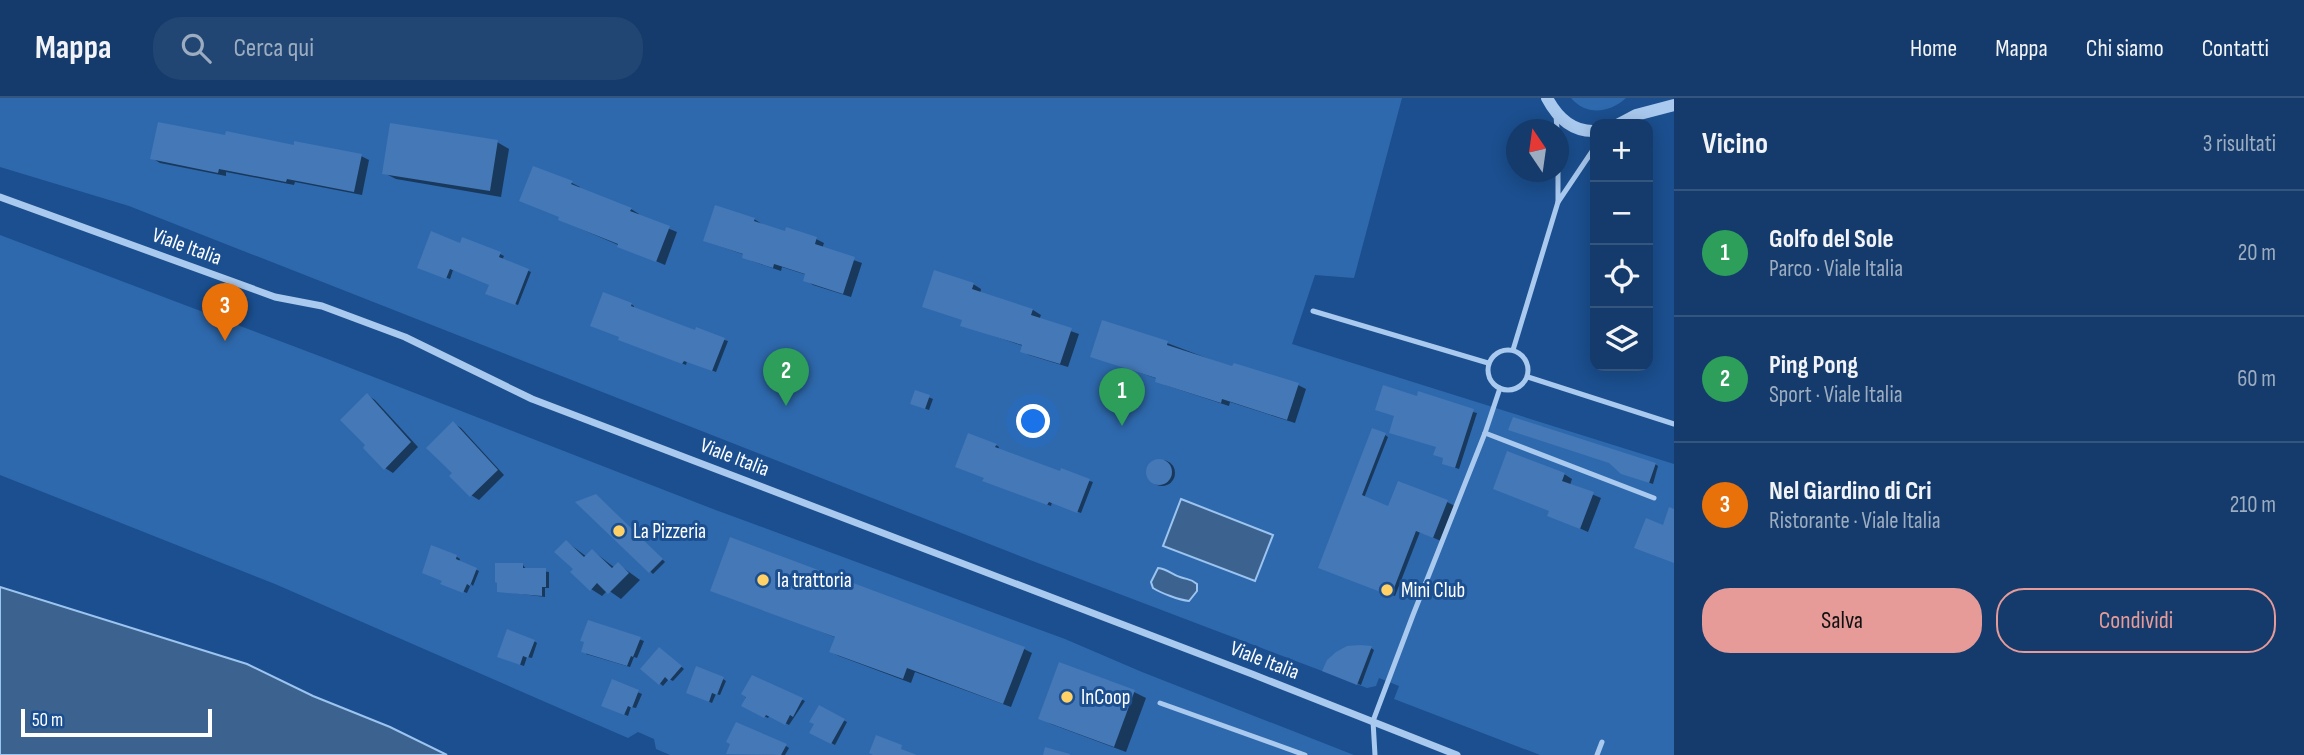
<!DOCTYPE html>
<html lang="it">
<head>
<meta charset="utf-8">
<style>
  :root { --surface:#143b6b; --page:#214673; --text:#f1f3f6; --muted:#9dadc1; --line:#33557e; --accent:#e69b98 }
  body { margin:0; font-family:"Sofia Sans Condensed",sans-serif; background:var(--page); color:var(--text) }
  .controls { position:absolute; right:21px; top:21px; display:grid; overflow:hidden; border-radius:14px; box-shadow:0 4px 18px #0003 }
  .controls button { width:63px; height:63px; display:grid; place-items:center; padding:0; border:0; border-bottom:2px solid var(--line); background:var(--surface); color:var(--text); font:35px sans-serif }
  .compass { position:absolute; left:1506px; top:21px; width:63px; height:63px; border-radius:50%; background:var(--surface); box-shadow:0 4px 18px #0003; rotate:347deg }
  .scale { position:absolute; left:21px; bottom:18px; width:191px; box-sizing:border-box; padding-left:7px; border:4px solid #fff; border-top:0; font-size:19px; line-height:24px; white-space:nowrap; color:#fff; -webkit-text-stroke:5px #1b4f8f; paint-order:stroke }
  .you { position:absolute; left:1034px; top:324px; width:24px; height:24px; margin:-18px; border:5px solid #fff; border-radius:50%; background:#1a73e8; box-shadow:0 0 0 10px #1a73e833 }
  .badge { display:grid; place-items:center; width:46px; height:46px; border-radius:50%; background:var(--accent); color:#fff; font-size:23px; font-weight:700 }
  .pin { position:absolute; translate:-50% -58px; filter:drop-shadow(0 2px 4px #0008) }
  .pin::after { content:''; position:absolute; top:37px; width:24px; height:21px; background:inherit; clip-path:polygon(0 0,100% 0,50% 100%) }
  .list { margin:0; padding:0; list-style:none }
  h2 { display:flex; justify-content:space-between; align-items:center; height:91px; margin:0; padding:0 28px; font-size:30px }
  h2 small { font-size:23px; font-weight:400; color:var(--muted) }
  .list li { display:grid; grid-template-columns:46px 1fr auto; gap:21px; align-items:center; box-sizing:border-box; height:126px; padding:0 28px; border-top:2px solid var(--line) }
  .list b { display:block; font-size:26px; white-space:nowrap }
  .list p { margin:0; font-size:23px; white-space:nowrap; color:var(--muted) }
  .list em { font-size:23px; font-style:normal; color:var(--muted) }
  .actions { display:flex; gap:14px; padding:21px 28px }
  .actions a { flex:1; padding:16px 0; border:2px solid var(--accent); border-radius:28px; text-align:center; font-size:24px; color:var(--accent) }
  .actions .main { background:var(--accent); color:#111 }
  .icon { flex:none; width:38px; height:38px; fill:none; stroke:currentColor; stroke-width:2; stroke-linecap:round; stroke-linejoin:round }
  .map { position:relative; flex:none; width:1674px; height:657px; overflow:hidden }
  header { display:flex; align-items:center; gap:42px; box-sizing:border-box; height:98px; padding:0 35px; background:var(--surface); border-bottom:2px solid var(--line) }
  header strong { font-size:33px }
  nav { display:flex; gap:38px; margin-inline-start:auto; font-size:24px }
  .search { width:490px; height:63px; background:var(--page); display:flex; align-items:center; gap:18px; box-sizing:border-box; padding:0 24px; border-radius:28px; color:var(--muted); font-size:26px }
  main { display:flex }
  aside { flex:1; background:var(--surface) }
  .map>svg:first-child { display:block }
  .green { fill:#2e69ad }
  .water { fill:#3c6290; stroke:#9cc4f0; stroke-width:2 }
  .shadow { fill:#0007 }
  .building { fill:#4478b7 }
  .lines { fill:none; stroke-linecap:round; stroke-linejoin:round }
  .service { stroke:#a9c9ee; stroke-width:5 }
  .minor { stroke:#a9c9ee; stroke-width:7 }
  .tertiary { stroke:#a9c9ee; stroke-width:12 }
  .poi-dot { fill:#ffd166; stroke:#1b4f8f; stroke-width:2.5 }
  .labels { text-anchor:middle; stroke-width:6; stroke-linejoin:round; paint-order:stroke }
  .street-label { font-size:21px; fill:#fff; stroke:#1b4f8f }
  .poi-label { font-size:21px; fill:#fff; stroke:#1b4f8f; text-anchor:start }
</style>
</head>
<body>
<header>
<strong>Mappa</strong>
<div class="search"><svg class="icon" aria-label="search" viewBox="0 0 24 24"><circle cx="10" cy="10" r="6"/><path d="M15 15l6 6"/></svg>Cerca qui</div>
<nav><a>Home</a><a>Mappa</a><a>Chi siamo</a><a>Contatti</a></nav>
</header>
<main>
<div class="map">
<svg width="1674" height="657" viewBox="0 0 1674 657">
  <rect width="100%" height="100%" fill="#1b4f8f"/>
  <g class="green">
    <polygon points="0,0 1402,0 1354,180 1315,177 1292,246 1674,366 1674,657 1540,657 1394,601 1399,588 1379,580 1376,588 1367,590 1030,462 129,108 0,69"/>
    <path d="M1571,0H1626C1610,15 1586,18 1571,0Z"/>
    <polygon points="0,137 330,262 713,411 1065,541 1142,574 1354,657 670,657 656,651 654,641 638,634 628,640 275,486 0,377"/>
  </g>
  <g class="water">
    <polygon points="1181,401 1273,437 1255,483 1163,448"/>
    <path d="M1158,470C1168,471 1172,477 1180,479C1188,482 1190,480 1197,486V493L1189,503C1179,502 1161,495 1153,490L1151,484Z"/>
    <polygon points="0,489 247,566 313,598 390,629 447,657 0,657"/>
  </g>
  <g class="shadow">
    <polygon points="227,39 361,58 369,62 362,97 295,84 294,87 226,74 226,78 160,65 152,60"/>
    <polygon points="497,44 509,51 501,99 396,81 384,75"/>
    <polygon points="534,70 572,85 580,89 579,91 631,111 639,116 638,118 677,134 665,167 560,122 561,119"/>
    <polygon points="754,121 762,126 762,128 816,141 824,145 822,151 862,165 851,199 813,187 805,182 807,177 782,169 781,173 752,163 744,159 745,157 705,143"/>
    <polygon points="463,142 500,156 504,158 502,162 531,174 518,207 491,197 491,186 453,172 450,181 422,171 461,147"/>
    <polygon points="973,186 981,191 980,196 1033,212 1041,217 1039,222 1079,236 1068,269 1029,257 1022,253 1023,248 962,227"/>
    <polygon points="631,206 634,208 633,211 696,234 728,243 716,274 687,263 686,267 623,243"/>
    <polygon points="1167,245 1233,270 1298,287 1306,291 1295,325 1230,304 1229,308 1165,287 1158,281 1092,258"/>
    <polygon points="916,294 933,301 929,312 915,307"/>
    <polygon points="367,297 375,302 418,349 393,375 385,370"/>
    <polygon points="1418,300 1477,315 1459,371 1447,367 1437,349"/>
    <polygon points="453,325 461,330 504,377 479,402 471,397 454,375"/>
    <polygon points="969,337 996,347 999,349 998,352 1061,375 1093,384 1081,415 1052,404 1051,408 988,384"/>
    <polygon points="1385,337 1388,339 1364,400 1389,410 1447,404 1455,408 1441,443 1420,434 1395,498 1320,470"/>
    <circle cx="1162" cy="375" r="13"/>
    <polygon points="1612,365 1655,366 1658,368 1653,386 1626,377"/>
    <polygon points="1564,376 1572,381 1570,387 1601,400 1588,434 1550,417"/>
    <polygon points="599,400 665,464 653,476 578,405"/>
    <polygon points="567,444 587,459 593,453 615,470 618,466 640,482 621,501 608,492 602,498 591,491 575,471"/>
    <polygon points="432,449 457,459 460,461 459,464 479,473 473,488 471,486 467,495 446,487"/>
    <polygon points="523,467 526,471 549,474 549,490 545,490 545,499 499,493"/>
    <polygon points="589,524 644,543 637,560 634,559 630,569 586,556"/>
    <polygon points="802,526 1024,551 1032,555 1011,609 915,574 911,585 839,558 831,554 837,540"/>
    <polygon points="534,543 537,545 532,560 527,559 524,568 502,560"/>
    <polygon points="1371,550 1374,552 1361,587 1327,574"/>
    <polygon points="663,553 684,571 673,583 669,581 663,588 643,571"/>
    <polygon points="1060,566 1134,594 1146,600 1126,654 1051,626 1040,620"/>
    <polygon points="752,579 805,603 789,627 770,617 768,620 743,608"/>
    <polygon points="723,581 726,583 720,597 716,596 712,605 691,596"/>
    <polygon points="613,584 642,596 636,610 631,609 628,618 607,609"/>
    <polygon points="819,609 847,624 835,647 812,635"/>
    <polygon points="786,648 789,650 785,657 728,655"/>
  </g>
  <g class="building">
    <polygon points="158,24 225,37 226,33 294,47 294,43 362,56 354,94 287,81 286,84 219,71 218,75 150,61"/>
    <polygon points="390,25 498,42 490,93 382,76"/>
    <polygon points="533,68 573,83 571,86 632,110 630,113 670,128 656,164 617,149 618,146 558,122 559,119 519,103"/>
    <polygon points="715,107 755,120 754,123 785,133 786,129 817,139 815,146 855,159 843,196 803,183 805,176 774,166 773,170 742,160 743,156 703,143"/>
    <polygon points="431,133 460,145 462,139 501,154 499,159 529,171 515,207 485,196 489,187 450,171 446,181 417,170"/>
    <polygon points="934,172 974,185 972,191 1033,211 1031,217 1072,230 1060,266 1020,254 1022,247 960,228 962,222 922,209"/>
    <polygon points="603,194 632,205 631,208 695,232 696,229 725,240 712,273 684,263 682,266 618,242 619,239 590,228"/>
    <polygon points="1102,222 1168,243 1167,247 1232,268 1234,265 1299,285 1287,322 1222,301 1221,305 1155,284 1156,280 1090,259"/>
    <polygon points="1383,287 1417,298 1418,293 1474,311 1455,370 1442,366 1443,360 1433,357 1436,349 1389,335 1394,318 1375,312"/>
    <polygon points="915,292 930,297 925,311 910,306"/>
    <polygon points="367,295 411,344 384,372 363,350 365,347 340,322"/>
    <polygon points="1513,319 1656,365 1649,385 1621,376 1609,365 1508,332"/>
    <polygon points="453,323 498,372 470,399 449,378 452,375 426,350"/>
    <polygon points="1372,330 1386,335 1362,397 1388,408 1398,383 1448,402 1433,440 1416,433 1391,498 1318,470"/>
    <polygon points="968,335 997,346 995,349 1060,373 1061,370 1090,381 1077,415 1049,404 1047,407 982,383 984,380 955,369"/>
    <polygon points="1507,353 1565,375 1562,383 1594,394 1580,431 1547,418 1549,413 1493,391"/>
    <circle cx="1159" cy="374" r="13"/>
    <polygon points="596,396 663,461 649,475 575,404"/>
    <polygon points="1669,409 1674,411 1674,465 1634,450 1646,420 1663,427"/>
    <polygon points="730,439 1025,549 1003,606 907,570 903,581 829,554 835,539 710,493"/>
    <polygon points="566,442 584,459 592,451 612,470 618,464 629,475 608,496 597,485 590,493 570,474 573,471 554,454"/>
    <polygon points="431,447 457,457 456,461 477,470 470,488 467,486 463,495 440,486 442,483 422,475"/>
    <polygon points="495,465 523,465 523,470 546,470 546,489 542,489 542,498 497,494 497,485 495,484"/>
    <polygon points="588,522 641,539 633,559 631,558 627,568 581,554 584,544 580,543"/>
    <polygon points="507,531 535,542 528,560 523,558 520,567 497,559"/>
    <polygon points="1360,547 1372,548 1357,587 1322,573 1327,562 1336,554 1347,548"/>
    <polygon points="659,549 682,568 669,583 665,579 659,587 640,571"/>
    <polygon points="1059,564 1135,592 1114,649 1038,621"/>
    <polygon points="696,568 724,579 717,597 712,595 709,604 686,595"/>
    <polygon points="752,577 803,600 793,619 790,617 785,627 766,617 764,620 741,608 746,599 741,596"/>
    <polygon points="612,581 639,592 632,610 628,608 624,617 601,608"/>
    <polygon points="819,607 845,621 831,646 809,635 814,626 809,624"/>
    <polygon points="736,624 787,646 781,657 726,656 730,646 726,644"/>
    <polygon points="876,637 902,647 901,651 917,657 873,657 869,655"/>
    <polygon points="1045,649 1070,656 1070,657 1043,657"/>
  </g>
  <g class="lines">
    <g class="service">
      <polyline points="1556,17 1557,32"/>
      <polyline points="1558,74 1558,104 1595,49"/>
      <polyline points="1313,213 1488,265"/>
      <circle cx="1508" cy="272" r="20"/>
      <polyline points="1513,252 1558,104"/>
      <polyline points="1528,279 1674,326"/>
      <polyline points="1485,335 1654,400"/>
      <polyline points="1160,605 1305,657"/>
      <polyline points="1375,657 1373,623 1413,517 1485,335 1500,290"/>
      <polyline points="1597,657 1602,644"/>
    </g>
    <polyline class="minor" points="0,99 275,199 322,208 405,239 532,301 1252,576 1457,657"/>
    <g class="tertiary">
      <path d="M1547,0C1557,19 1572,34 1595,33"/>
      <polyline points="1619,26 1636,17 1674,7"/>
    </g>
  </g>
  <g class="poi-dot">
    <circle cx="619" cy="433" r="7"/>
    <circle cx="763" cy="482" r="7"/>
    <circle cx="1387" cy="492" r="7"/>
    <circle cx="1067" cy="599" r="7"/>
  </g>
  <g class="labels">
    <g class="street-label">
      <text transform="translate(187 148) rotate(20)" y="7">Viale Italia</text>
      <text transform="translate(735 359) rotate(21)" y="7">Viale Italia</text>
      <text transform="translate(1265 562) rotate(21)" y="7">Viale Italia</text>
    </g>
    <g class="poi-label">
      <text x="633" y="440">La Pizzeria</text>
      <text x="777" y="489">la trattoria</text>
      <text x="1401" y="499">Mini Club</text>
      <text x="1081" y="606">InCoop</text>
    </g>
  </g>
</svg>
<div class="controls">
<button>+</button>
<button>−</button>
<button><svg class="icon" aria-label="locate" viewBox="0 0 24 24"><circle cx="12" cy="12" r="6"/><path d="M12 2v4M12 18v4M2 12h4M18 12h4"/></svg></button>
<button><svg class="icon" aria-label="layers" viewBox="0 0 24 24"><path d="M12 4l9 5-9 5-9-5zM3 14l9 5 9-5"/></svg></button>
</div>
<svg class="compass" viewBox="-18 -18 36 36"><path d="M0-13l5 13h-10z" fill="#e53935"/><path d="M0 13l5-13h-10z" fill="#9dadc1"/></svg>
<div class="scale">50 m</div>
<div class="you"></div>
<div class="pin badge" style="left:1122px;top:328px;background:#2e9e5b">1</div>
<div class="pin badge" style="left:786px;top:308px;background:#2e9e5b">2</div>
<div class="pin badge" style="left:225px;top:243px;background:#e8710a">3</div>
</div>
<aside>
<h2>Vicino<small>3 risultati</small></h2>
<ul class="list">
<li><span class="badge" style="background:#2e9e5b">1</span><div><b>Golfo del Sole</b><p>Parco · Viale Italia</p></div><em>20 m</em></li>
<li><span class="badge" style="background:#2e9e5b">2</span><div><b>Ping Pong</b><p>Sport · Viale Italia</p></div><em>60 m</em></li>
<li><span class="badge" style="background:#e8710a">3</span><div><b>Nel Giardino di Cri</b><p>Ristorante · Viale Italia</p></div><em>210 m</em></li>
</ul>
<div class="actions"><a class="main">Salva</a><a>Condividi</a></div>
</aside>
</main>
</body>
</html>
